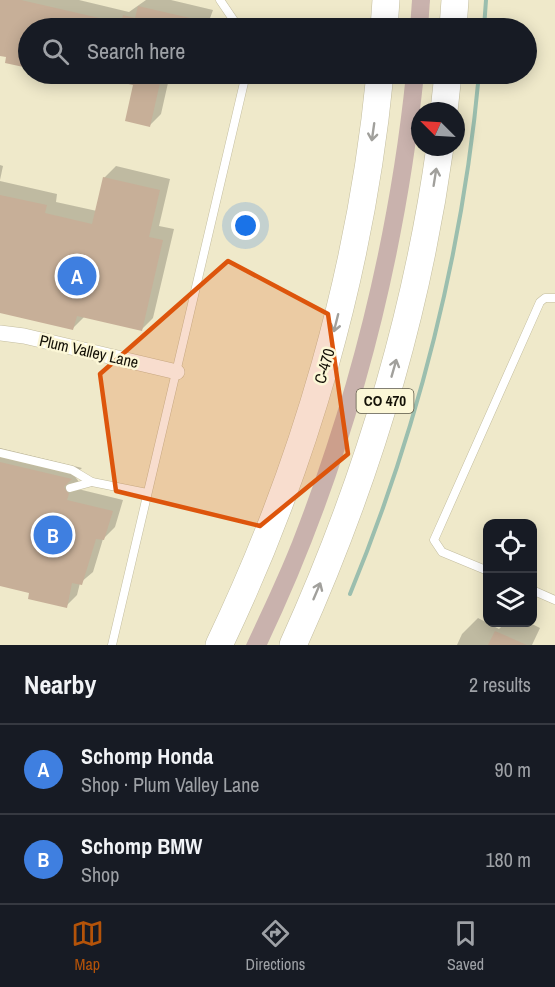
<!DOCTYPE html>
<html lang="en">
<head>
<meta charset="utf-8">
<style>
  :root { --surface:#171b24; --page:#242831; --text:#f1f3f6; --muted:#9ea1a6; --line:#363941; --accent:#b45309 }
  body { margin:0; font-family:"Archivo Narrow",sans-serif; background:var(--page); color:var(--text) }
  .controls { position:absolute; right:18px; bottom:18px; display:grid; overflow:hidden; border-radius:12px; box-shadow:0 3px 15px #0003 }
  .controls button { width:54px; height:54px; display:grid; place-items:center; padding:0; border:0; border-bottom:2px solid var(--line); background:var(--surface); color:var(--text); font:30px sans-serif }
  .compass { position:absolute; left:411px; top:102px; width:54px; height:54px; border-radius:50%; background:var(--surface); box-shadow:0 3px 15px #0003; rotate:294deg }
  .you { position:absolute; left:246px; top:226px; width:21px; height:21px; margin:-15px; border:4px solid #fff; border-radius:50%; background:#1a73e8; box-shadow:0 0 0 9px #1a73e833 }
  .badge { display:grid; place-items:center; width:39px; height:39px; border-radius:50%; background:var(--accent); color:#fff; font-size:20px; font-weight:700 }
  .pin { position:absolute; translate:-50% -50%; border:3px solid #fff; box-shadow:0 2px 6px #0006 }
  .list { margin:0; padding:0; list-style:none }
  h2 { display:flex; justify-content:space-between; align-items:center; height:78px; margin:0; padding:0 24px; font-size:26px }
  h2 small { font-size:20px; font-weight:400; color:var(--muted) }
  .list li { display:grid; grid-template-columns:39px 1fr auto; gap:18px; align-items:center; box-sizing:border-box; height:90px; padding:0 24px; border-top:2px solid var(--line) }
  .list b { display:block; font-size:22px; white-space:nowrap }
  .list p { margin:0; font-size:20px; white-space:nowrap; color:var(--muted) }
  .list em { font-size:20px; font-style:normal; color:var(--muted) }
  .icon { flex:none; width:33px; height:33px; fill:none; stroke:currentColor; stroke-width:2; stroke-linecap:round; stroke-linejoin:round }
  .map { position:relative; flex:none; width:555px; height:645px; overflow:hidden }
  .search { position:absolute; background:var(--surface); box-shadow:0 3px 15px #0003; left:18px; right:18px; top:18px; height:66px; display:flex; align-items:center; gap:15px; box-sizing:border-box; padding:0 21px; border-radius:33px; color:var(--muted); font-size:22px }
  .sheet { height:258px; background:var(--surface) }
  nav { display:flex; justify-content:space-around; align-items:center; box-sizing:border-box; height:84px; border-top:2px solid var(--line); background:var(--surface); font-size:16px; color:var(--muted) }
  nav a { display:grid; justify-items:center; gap:3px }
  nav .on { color:var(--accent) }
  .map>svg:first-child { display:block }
  .green { fill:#c9b2ad }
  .shadow { fill:#0003 }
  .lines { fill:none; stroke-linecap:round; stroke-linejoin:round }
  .stream { stroke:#9bbeae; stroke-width:4 }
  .building { fill:#c7af98 }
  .service-casing { stroke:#c3bd9f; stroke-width:9 }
  .minor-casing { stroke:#c3bd9f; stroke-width:16 }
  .motorway-casing { stroke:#c3bd9f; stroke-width:28 }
  .service { stroke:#fff; stroke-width:8 }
  .minor { stroke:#fff; stroke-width:15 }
  .motorway { stroke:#fff; stroke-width:27 }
  .oneway { stroke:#a1a09c }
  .marked { fill:#dd550c; fill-opacity:0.2; stroke:#dd550c; stroke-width:4.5; stroke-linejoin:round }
  .labels { text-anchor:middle; stroke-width:5; stroke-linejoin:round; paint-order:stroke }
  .shield { fill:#fcf7d7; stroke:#5a5645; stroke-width:1.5 }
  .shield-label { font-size:15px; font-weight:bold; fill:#141107 }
  .street-label { font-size:16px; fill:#141107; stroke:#fcf7d7 }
</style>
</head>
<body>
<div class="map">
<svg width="555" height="645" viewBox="0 0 555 645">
  <rect width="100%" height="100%" fill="#efe9ca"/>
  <g class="green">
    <polygon points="412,0 430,0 428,28 410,28"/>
    <path d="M406,74H424C404,270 352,466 267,645H246C263,608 282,569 297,529C353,383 390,230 406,74Z"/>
  </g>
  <g class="shadow">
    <polygon points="0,0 79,0 129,12 146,0 171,0 213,10 209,21 224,24 223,28 28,28 28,67 7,61 8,56 0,54"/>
    <polygon points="87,74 170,74 161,114 150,125 135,84"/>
    <polygon points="0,165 3,166 0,180"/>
    <polygon points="116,166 170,179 159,226 174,229 153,318 142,329 85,316 73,328 0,311 0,181 57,194 56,202 97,211 104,178"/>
    <polygon points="0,448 82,468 74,475 79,482 78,489 123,500 115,527 103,539 93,572 80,583 77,595 66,606 31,592 0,585"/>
    <polygon points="478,618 499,629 506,622 528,622 540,628 532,645 457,645 462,634"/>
  </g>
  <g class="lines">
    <g class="stream">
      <polyline points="484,28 486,0"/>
      <path d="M350,594C418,429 463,251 479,74"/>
    </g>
  </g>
  <g class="building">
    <polygon points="0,0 21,0 121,23 123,15 135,18 138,6 216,24 216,28 28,28 28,68 5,63 6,57 0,56"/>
    <polygon points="101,74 162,74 150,127 125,121 133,85 100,78"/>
    <polygon points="103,177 160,190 149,237 163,240 142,331 77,316 73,330 0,313 0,195 47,205 45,213 92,224"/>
    <polygon points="0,462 72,479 64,487 69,494 67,500 113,511 104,540 96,539 82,585 72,583 67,608 28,599 29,593 0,586"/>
    <polygon points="495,631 527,645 488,645"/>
  </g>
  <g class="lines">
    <defs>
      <g id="service">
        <polyline points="220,0 239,28"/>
        <polyline points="0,453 72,470 92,482 147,493"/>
        <polyline points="70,488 92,482"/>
        <polyline points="488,571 442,552 434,540 540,302 545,298 555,298"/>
        <polyline points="532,590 555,600"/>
        <polyline points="112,645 246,74"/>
      </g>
      <polyline id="minor" points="0,333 24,336 177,372"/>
      <g id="motorway">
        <polyline points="384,28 386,0"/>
        <polyline points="453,28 455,0"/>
        <polyline points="444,111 448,74"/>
        <path d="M219,645C305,466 361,271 380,74"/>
        <path d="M293,645C365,486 416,320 440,147"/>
      </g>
    </defs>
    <use href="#service" class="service-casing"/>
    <use href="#minor" class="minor-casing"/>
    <use href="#motorway" class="motorway-casing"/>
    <use href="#service" class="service"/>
    <use href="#minor" class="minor"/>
    <use href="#motorway" class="motorway"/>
  </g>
  <defs><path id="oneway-shaft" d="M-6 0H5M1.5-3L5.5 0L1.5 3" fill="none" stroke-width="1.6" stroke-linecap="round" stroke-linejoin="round" transform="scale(1.5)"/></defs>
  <g class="oneway">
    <use href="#oneway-shaft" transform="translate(373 132) rotate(98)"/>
    <use href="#oneway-shaft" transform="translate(435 177) rotate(-81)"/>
    <use href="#oneway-shaft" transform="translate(336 323) rotate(104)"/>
    <use href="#oneway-shaft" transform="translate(394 368) rotate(-74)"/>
    <use href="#oneway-shaft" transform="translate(317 591) rotate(-67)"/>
  </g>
  <path class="marked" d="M228,261L328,314L348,454L260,526L116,491L100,374Z"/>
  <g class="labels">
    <rect class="shield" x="356.5" y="389" width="57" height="24" rx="4.5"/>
    <g class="shield-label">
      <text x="385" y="406">CO 470</text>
    </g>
    <g class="street-label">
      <text transform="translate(89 351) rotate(13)" y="6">Plum Valley Lane</text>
      <text transform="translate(324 366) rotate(-74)" y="6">C-470</text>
    </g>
  </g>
</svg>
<div class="controls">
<button><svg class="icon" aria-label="locate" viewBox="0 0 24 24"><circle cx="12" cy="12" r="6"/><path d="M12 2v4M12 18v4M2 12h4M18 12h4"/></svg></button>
<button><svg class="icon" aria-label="layers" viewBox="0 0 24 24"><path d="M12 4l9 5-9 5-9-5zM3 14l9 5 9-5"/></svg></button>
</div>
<svg class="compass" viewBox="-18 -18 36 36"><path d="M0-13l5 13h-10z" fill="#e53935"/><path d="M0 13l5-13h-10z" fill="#9ea1a6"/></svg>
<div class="you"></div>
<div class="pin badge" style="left:77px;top:276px;background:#3f7fe0">A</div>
<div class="pin badge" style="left:53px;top:535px;background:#3f7fe0">B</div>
<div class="search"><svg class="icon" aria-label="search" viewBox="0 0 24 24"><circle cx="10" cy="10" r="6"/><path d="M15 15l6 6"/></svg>Search here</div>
</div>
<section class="sheet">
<h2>Nearby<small>2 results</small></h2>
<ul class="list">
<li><span class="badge" style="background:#3f7fe0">A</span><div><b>Schomp Honda</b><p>Shop · Plum Valley Lane</p></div><em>90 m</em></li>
<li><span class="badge" style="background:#3f7fe0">B</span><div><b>Schomp BMW</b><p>Shop</p></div><em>180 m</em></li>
</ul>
</section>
<nav>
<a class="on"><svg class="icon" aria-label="map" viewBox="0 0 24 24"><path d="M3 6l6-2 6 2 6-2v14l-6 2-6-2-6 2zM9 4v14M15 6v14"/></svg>Map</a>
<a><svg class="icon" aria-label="directions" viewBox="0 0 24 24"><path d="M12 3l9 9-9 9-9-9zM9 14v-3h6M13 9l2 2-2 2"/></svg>Directions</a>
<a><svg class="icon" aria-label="saved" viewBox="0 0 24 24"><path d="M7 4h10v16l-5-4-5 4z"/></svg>Saved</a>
</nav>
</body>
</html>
